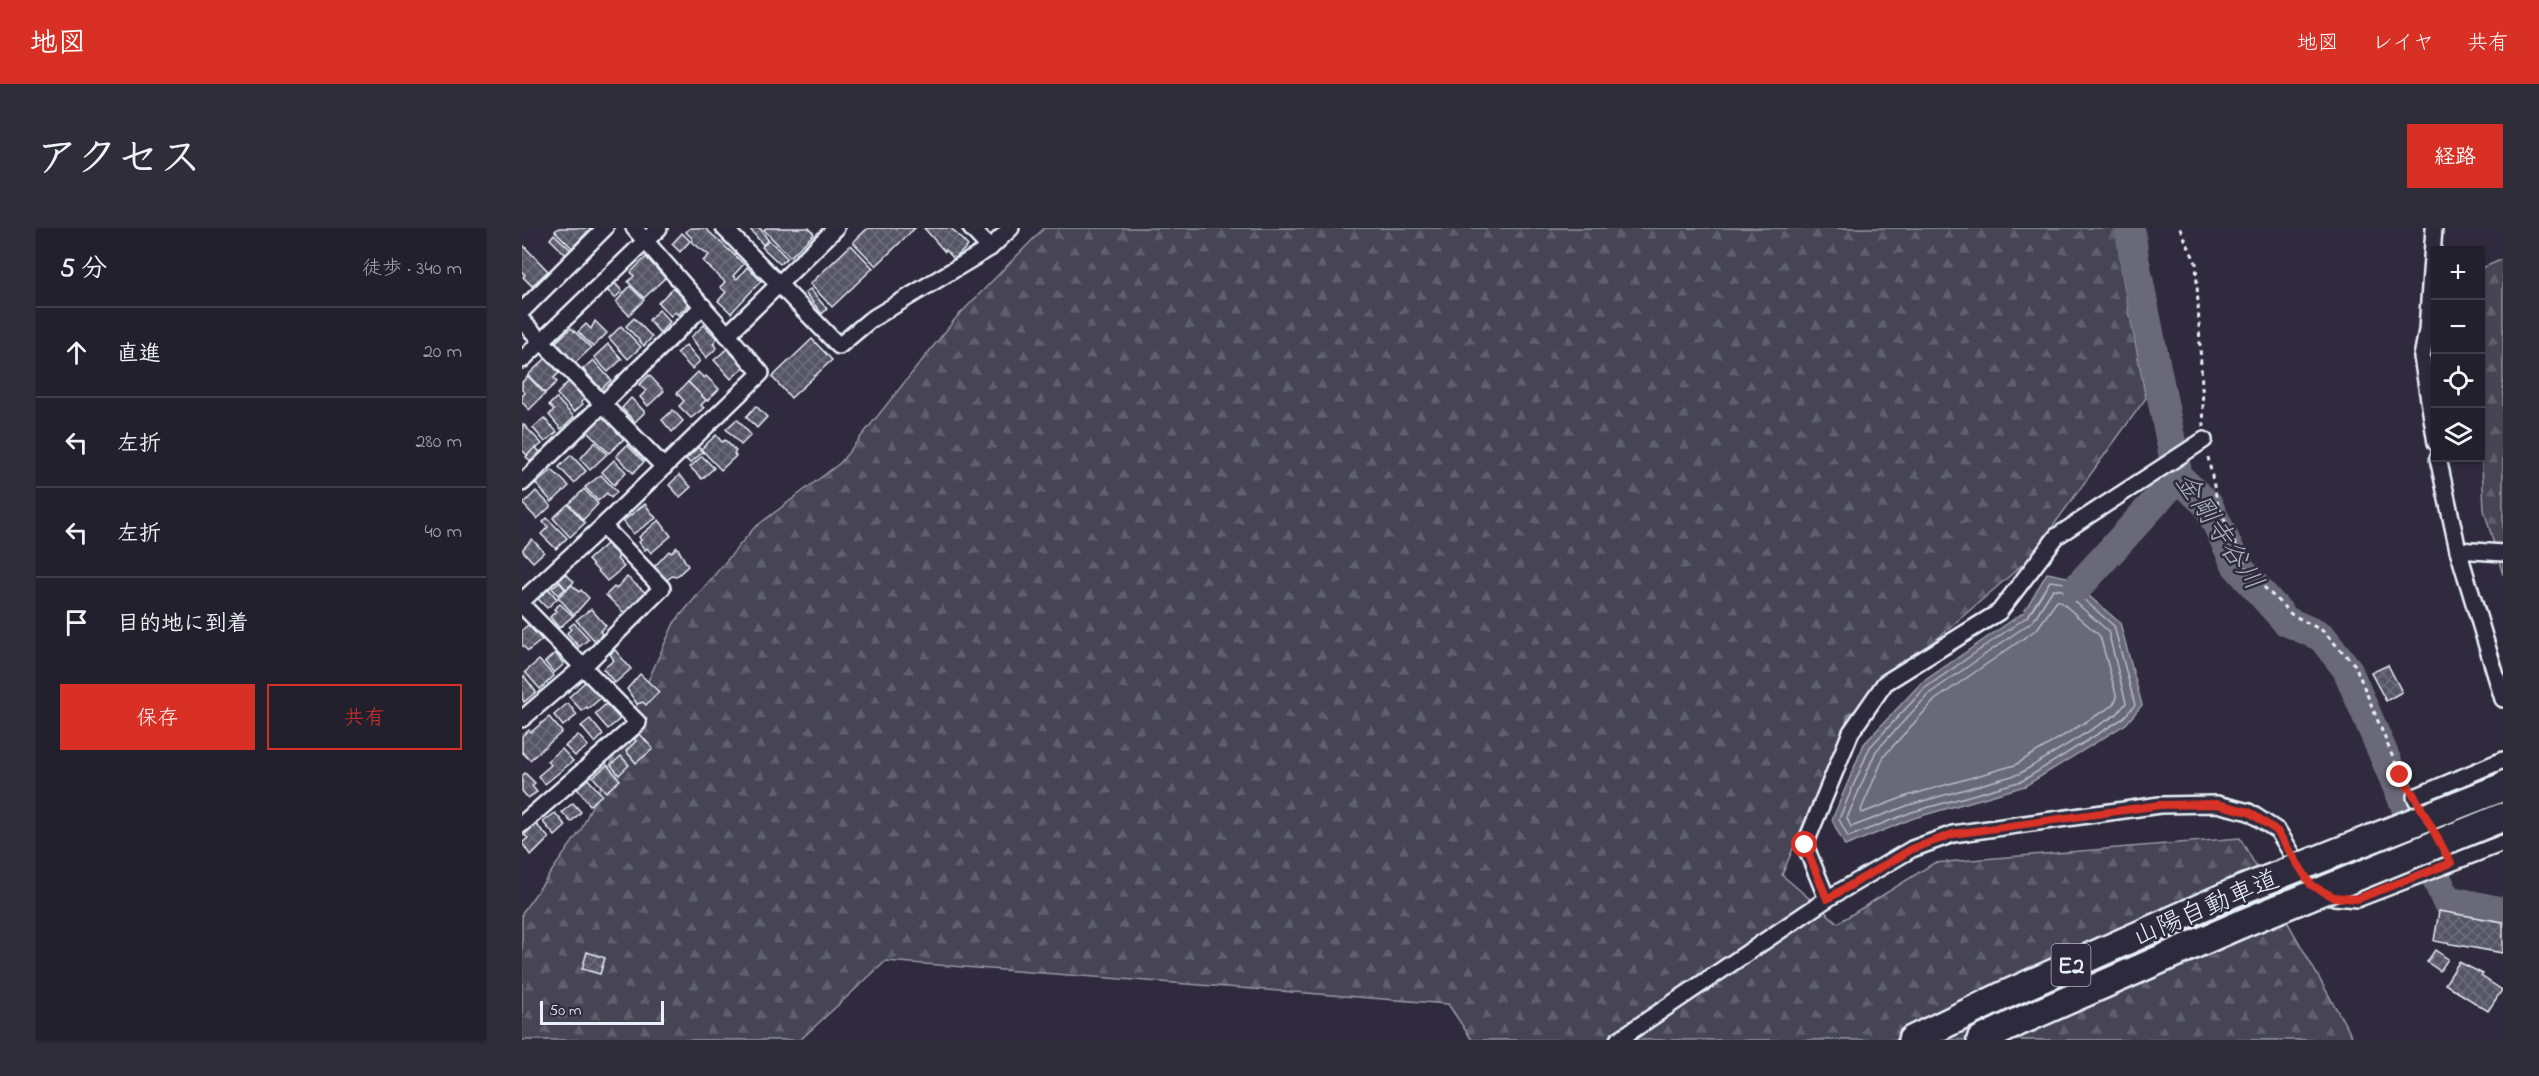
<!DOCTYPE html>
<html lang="ja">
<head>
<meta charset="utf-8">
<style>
  :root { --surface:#23202e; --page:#2f2d3a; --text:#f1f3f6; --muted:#a3a3aa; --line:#403e4a; --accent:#d93025 }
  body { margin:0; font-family:"Indie Flower","Klee One",sans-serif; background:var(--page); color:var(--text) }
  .controls { position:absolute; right:18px; top:18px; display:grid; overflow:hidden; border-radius:0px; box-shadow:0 2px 4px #0004 }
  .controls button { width:54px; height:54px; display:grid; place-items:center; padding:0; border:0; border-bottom:2px solid var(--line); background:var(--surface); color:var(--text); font:30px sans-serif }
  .scale { position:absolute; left:18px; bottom:15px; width:124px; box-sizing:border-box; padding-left:6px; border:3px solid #e8f1f8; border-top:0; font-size:16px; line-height:21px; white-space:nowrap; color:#e8f1f8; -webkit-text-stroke:4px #2f2a3d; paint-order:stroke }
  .stop { position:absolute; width:18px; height:18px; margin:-14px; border:4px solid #d93025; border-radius:50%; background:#fff }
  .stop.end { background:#d93025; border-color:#fff; box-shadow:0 2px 6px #0008 }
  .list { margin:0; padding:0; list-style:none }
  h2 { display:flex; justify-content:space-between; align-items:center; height:78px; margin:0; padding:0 24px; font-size:26px }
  h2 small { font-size:20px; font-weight:400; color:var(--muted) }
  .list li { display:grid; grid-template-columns:39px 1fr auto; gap:18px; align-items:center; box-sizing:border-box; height:90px; padding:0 24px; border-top:2px solid var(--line) }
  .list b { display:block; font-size:22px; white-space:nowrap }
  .list em { font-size:20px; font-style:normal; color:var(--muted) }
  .actions { display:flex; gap:12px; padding:18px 24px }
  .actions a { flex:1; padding:14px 0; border:2px solid var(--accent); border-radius:0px; text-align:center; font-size:21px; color:var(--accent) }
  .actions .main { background:var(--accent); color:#fff }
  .icon { flex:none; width:33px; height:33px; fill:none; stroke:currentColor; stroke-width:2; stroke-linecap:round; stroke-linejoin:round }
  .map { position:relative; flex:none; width:1981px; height:812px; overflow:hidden; border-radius:0px }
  header { display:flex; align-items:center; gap:36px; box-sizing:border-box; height:84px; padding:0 30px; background:var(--accent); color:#fff }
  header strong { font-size:28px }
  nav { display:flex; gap:33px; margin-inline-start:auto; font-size:21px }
  .intro { display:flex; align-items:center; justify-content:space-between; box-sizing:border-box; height:144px; padding:0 36px }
  h1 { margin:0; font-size:42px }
  .button { padding:15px 27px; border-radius:0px; background:var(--accent); color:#fff; font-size:21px; font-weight:700 }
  main { display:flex; gap:36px; padding:0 36px }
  aside { flex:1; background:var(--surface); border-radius:0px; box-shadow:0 2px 4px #0004 }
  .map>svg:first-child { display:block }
  .forest { fill:url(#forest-firs); stroke:#979aa6; stroke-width:1.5 }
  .water { fill:#696978; stroke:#9c9fab; stroke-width:1.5 }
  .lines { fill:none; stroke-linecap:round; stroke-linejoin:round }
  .shore { stroke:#b5bbc5; stroke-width:1.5 }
  .river { stroke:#696978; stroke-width:30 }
  .building { fill:url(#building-cross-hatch); stroke:#e8f1f8; stroke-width:1.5 }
  .street-casing { stroke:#e8f1f8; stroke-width:20 }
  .highway-casing { stroke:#e8f1f8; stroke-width:32 }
  .path { stroke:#e8f1f8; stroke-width:3; stroke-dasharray:4.5 4.5; stroke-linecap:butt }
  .street { stroke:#2f2a3d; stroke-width:15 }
  .highway { stroke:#2f2a3d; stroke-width:27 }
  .highway-bridge-casing { stroke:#e8f1f8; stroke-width:32; stroke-linecap:butt }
  .highway-bridge { stroke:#2f2a3d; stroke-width:27 }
  .route { stroke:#d93025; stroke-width:8 }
  .labels { text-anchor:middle; stroke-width:5; stroke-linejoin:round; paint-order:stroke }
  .shield { fill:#2f2a3d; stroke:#b0b5c0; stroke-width:1.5 }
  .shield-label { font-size:24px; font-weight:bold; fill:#e8f1f8 }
  .street-label { font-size:26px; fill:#e8f1f8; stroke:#2f2a3d }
  .water-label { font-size:27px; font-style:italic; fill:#afb4be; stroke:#2f2a3d }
</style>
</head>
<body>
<header>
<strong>地図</strong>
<nav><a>地図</a><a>レイヤ</a><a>共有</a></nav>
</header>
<div class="intro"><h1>アクセス</h1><a class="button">経路</a></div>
<main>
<aside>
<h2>5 分<small>徒歩 · 340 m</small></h2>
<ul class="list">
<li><svg class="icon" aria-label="ahead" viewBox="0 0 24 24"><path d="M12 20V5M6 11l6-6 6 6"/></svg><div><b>直進</b></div><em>20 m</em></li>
<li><svg class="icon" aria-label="left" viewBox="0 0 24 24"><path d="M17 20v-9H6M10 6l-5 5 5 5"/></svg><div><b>左折</b></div><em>280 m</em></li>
<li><svg class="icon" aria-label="left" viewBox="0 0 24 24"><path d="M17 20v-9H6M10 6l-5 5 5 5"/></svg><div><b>左折</b></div><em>40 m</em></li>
<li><svg class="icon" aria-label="arrive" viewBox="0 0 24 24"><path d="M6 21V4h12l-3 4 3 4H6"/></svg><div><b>目的地に到着</b></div></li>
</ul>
<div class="actions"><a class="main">保存</a><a>共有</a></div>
</aside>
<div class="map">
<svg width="1981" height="812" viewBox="0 0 1981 812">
  <defs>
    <pattern id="forest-firs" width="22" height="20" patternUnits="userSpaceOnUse" patternTransform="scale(1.5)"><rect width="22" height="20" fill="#464455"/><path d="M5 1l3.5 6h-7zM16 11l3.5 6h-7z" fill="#615f6e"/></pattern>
    <pattern id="building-cross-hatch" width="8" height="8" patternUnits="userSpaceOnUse" patternTransform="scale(1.5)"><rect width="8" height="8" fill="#575565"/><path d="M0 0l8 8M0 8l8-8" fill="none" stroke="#6f6e7c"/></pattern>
  </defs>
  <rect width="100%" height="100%" fill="#2f2a3d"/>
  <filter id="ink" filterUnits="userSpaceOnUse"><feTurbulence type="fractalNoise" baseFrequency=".0167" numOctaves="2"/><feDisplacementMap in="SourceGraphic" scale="12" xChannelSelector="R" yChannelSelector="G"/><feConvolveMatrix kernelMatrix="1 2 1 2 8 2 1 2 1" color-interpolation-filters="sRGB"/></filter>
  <g filter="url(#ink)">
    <g class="forest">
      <polygon points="522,0 1594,0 1600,46 1624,170 1507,331 1327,487 1260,647 1316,695 1412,635 1718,610 1832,812 950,812 926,776 364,733 278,812 0,812 0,685 59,602 152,395 232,300 318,235 434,90"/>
      <polygon points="1981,31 1981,347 1962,282 1958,190 1958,41"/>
    </g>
    <polygon class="water" points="1525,345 1545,349 1598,395 1620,477 1604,496 1503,558 1392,590 1323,618 1310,592 1342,516 1399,455 1502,384"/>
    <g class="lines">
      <g class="shore">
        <polygon points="1528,353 1543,355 1592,398 1613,477 1600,491 1500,553 1390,584 1326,609 1317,591 1348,519 1403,460 1506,388"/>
        <polygon points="1531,361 1540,362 1586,403 1604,475 1595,486 1497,546 1387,577 1329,599 1325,590 1354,523 1408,465 1511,393"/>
        <polygon points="1535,373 1538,373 1578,408 1595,470 1590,478 1493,537 1385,568 1340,585 1339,582 1362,528 1413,472 1515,401"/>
      </g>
      <g class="river">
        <polyline points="1608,0 1612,30 1656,249 1686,277 1715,338 1764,393 1800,409 1825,441 1924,672 1981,684"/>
        <polyline points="1556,359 1656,249"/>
      </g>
    </g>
    <g class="building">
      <polygon points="37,0 69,0 50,20 33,3"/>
      <polygon points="168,0 183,0 222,36 211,48 215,51 225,39 239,53 209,85 196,73 204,64 198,59 203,54 181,33 187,27 171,15 170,10 164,4"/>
      <polygon points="227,0 238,0 246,12 241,17"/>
      <polygon points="244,0 287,0 292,6 268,29 242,2"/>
      <polygon points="346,0 393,0 354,38 331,14"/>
      <polygon points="402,0 429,0 446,18 432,31 424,22 423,24"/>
      <polygon points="160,5 168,13 158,24 150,16"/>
      <polygon points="32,6 50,23 45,28 28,11"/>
      <polygon points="247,12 265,30 258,36 240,19"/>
      <polygon points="0,16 26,43 10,58 1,49 3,47 0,44"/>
      <polygon points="329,17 351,40 310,79 288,56"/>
      <polygon points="124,29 143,50 122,70 106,54 112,48 109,44"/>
      <polygon points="92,54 100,63 93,70 84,61"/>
      <polygon points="108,58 122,72 107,87 94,74"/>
      <polygon points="151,60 167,76 156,87 153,84 149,88 136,75"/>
      <polygon points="288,61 305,81 300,86 283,65"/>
      <polygon points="137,82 148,94 138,105 127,92"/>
      <polygon points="112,90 130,109 122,118 104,98"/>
      <polygon points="73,93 85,105 71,119 56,104 64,96 69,101"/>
      <polygon points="182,97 195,110 191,116 195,120 184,130 169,109"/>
      <polygon points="99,98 119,119 106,131 87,110"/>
      <polygon points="49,100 69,120 53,135 34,114"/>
      <polygon points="290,111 310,132 269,170 250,149"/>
      <polygon points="86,116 100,131 86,144 72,129"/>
      <polygon points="164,117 178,133 170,141 155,125"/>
      <polygon points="205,121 222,139 209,151 192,132"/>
      <polygon points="24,130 36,141 34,142 37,145 32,150 35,154 23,165 6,147"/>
      <polygon points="71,132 89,152 79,161 61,141"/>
      <polygon points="176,144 182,150 184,148 197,161 185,173 166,154"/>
      <polygon points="127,147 142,163 126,178 118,169 124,163 117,157"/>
      <polygon points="6,148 23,166 7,182 0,174 0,168 3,165 0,162 0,154"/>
      <polygon points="47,153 62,171 59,174 61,176 52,184 35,166"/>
      <polygon points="166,154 184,172 179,177 182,180 169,190 157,178 162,173 155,165"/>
      <polygon points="34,170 52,189 39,201 27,187 32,182 27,177"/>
      <polygon points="109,170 123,184 113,194 100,180"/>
      <polygon points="234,178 245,189 235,200 224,189"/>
      <polygon points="151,182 161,193 150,204 140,192"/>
      <polygon points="81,188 103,210 87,225 65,203"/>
      <polygon points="22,190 35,204 23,214 11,200"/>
      <polygon points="215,191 229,207 219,217 204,201"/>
      <polygon points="1,196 20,216 5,227 0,222"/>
      <polygon points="194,207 200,214 203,212 214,223 212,226 214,228 199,242 179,221"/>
      <polygon points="73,214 85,226 68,242 58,231"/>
      <polygon points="105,217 122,234 111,245 94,228"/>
      <polygon points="13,219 19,225 10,234 4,229"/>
      <polygon points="176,219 181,224 168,235 164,231"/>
      <polygon points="49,227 64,243 52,255 37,239"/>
      <polygon points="180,228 192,240 180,251 168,239"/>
      <polygon points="92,232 104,244 92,257 80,244"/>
      <polygon points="30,242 47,258 30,274 14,256"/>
      <polygon points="79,247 95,264 89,270 85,265 76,273 63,259"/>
      <polygon points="157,247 169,259 158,269 147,257"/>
      <polygon points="62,261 76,276 61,292 47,276"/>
      <polygon points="14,263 29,278 15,291 1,276"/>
      <polygon points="46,276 63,295 48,309 31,290"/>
      <polygon points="123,276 134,290 111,306 101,293"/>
      <polygon points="25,290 45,310 34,321 19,306 26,299 21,294"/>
      <polygon points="137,292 149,308 129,325 125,320 123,322 117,314 119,312 117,309"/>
      <polygon points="10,311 22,324 11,334 0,322"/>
      <polygon points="84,316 97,328 95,331 102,339 85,353 66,332"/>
      <polygon points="155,319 166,338 154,349 150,348 144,353 132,339 147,323 149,325"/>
      <polygon points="44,346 52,354 44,361 37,353"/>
      <polygon points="105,349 124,365 103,386 84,367 92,359 94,361"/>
      <polygon points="37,354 43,361 36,367 30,360"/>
      <polygon points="50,357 57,364 59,362 67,370 52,387 36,369"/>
      <polygon points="27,361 35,371 25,380 16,371"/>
      <polygon points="38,376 51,388 37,400 28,389 34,383 32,381"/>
      <polygon points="69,381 84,398 78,403 80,406 73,413 54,392"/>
      <polygon points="52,395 67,411 57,419 45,405 49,401 47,399"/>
      <polygon points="6,397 20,412 6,423 0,417 0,402"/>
      <polygon points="93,422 109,441 93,455 81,441 92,432 88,426"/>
      <polygon points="33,425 42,436 32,445 23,434"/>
      <polygon points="17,432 32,448 18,461 3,444"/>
      <polygon points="1866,437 1880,464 1864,473 1849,445"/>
      <polygon points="118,446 137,464 124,477 121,474 115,476 105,461"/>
      <polygon points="2,448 14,464 2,474 0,470 0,450"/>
      <polygon points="64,453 80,469 66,481 65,479 60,483 47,469"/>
      <polygon points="46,475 55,487 41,498 32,487"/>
      <polygon points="84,476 98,491 86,501 73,486"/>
      <polygon points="27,489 40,504 8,532 0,524 0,508 7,502 9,504"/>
      <polygon points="68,491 81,507 73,515 59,498"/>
      <polygon points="118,506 131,521 114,535 104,523 114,513 112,511"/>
      <polygon points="56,507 66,518 53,528 43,518"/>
      <polygon points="40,521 51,533 23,556 16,548 29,537 25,533"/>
      <polygon points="99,528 107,537 97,547 89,537"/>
      <polygon points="85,537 98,552 84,564 71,549"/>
      <polygon points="3,545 13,555 10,558 15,564 6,570 0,563 0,548"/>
      <polygon points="64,549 80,567 68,577 53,558"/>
      <polygon points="51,575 59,584 49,594 40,584"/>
      <polygon points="33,585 44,598 33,608 21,594"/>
      <polygon points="14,596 27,610 9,628 0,615 6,610 2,607"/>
      <polygon points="1917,683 1981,694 1981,725 1912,713"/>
      <polygon points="1913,722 1926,731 1918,743 1905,734"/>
      <polygon points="65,724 83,730 78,746 60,741"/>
      <polygon points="1937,734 1961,746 1959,748 1980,762 1966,783 1923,756"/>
    </g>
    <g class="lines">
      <defs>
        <g id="street">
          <polyline points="202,0 317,118 348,92 468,20 489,0"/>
          <polyline points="449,0 468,20"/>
          <polyline points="1912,0 1905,102 1900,129 1914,215"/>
          <polyline points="0,83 83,0"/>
          <polyline points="0,93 142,239"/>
          <polyline points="205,107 314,0"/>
          <polyline points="0,132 137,0"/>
          <polyline points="1916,230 1936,322 1981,471"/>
          <polyline points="0,255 181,78"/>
          <polyline points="1936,322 1981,325"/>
          <polyline points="0,373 81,298 239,145 112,0"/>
          <polyline points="0,377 116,495 0,596"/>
          <polyline points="0,491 61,439 140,360 81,298"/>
          <polyline points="1908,595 1893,569 1981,532"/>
          <polyline points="1305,671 1283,617 1329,504 1363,455 1477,384 1535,308 1682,212"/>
          <polyline points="1096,812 1305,671 1390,621 1431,606 1638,577 1695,576 1727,584 1756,603 1789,657 1812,669 1835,671 1981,615"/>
        </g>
        <g id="highway">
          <polyline points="1390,812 1485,766 1709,666"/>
          <polyline points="1459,812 1496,794 1719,696"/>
        </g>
      </defs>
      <use href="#street" class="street-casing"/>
      <use href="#highway" class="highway-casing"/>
      <g class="path">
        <polyline points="1658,0 1674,35 1682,199"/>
        <polyline points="1686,229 1696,277 1725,342 1769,386 1801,403 1833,437 1878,547 1885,556"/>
      </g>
      <use href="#street" class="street"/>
      <use href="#highway" class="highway"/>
      <defs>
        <g id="highway-bridge">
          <polyline points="1709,666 1981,559"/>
          <polyline points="1719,696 1981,589"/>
        </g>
      </defs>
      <use href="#highway-bridge" class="highway-bridge-casing"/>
      <use href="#highway-bridge" class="highway-bridge"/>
    </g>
  </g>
  <g class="lines" filter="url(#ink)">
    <polyline class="route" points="1283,617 1305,671 1390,621 1431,606 1638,577 1695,576 1727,584 1755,603 1789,657 1812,669 1835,671 1929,635 1893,569 1878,547"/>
  </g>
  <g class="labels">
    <rect class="shield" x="1529.5" y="716" width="39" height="42" rx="4.5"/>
    <g class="shield-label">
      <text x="1549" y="745">E2</text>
    </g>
    <g class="street-label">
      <text transform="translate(1683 679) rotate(-23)" y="9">山陽自動車道</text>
    </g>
    <g class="water-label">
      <text transform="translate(1698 303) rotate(56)" y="9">金剛寺谷川</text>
    </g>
  </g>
</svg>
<div class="controls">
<button>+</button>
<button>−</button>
<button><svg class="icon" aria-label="locate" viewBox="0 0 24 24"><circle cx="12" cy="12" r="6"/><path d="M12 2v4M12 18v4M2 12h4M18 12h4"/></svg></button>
<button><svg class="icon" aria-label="layers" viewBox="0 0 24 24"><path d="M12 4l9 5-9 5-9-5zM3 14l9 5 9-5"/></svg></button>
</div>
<div class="scale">50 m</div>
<div class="stop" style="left:1283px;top:617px"></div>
<div class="stop end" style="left:1878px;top:547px"></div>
</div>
</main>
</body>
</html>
